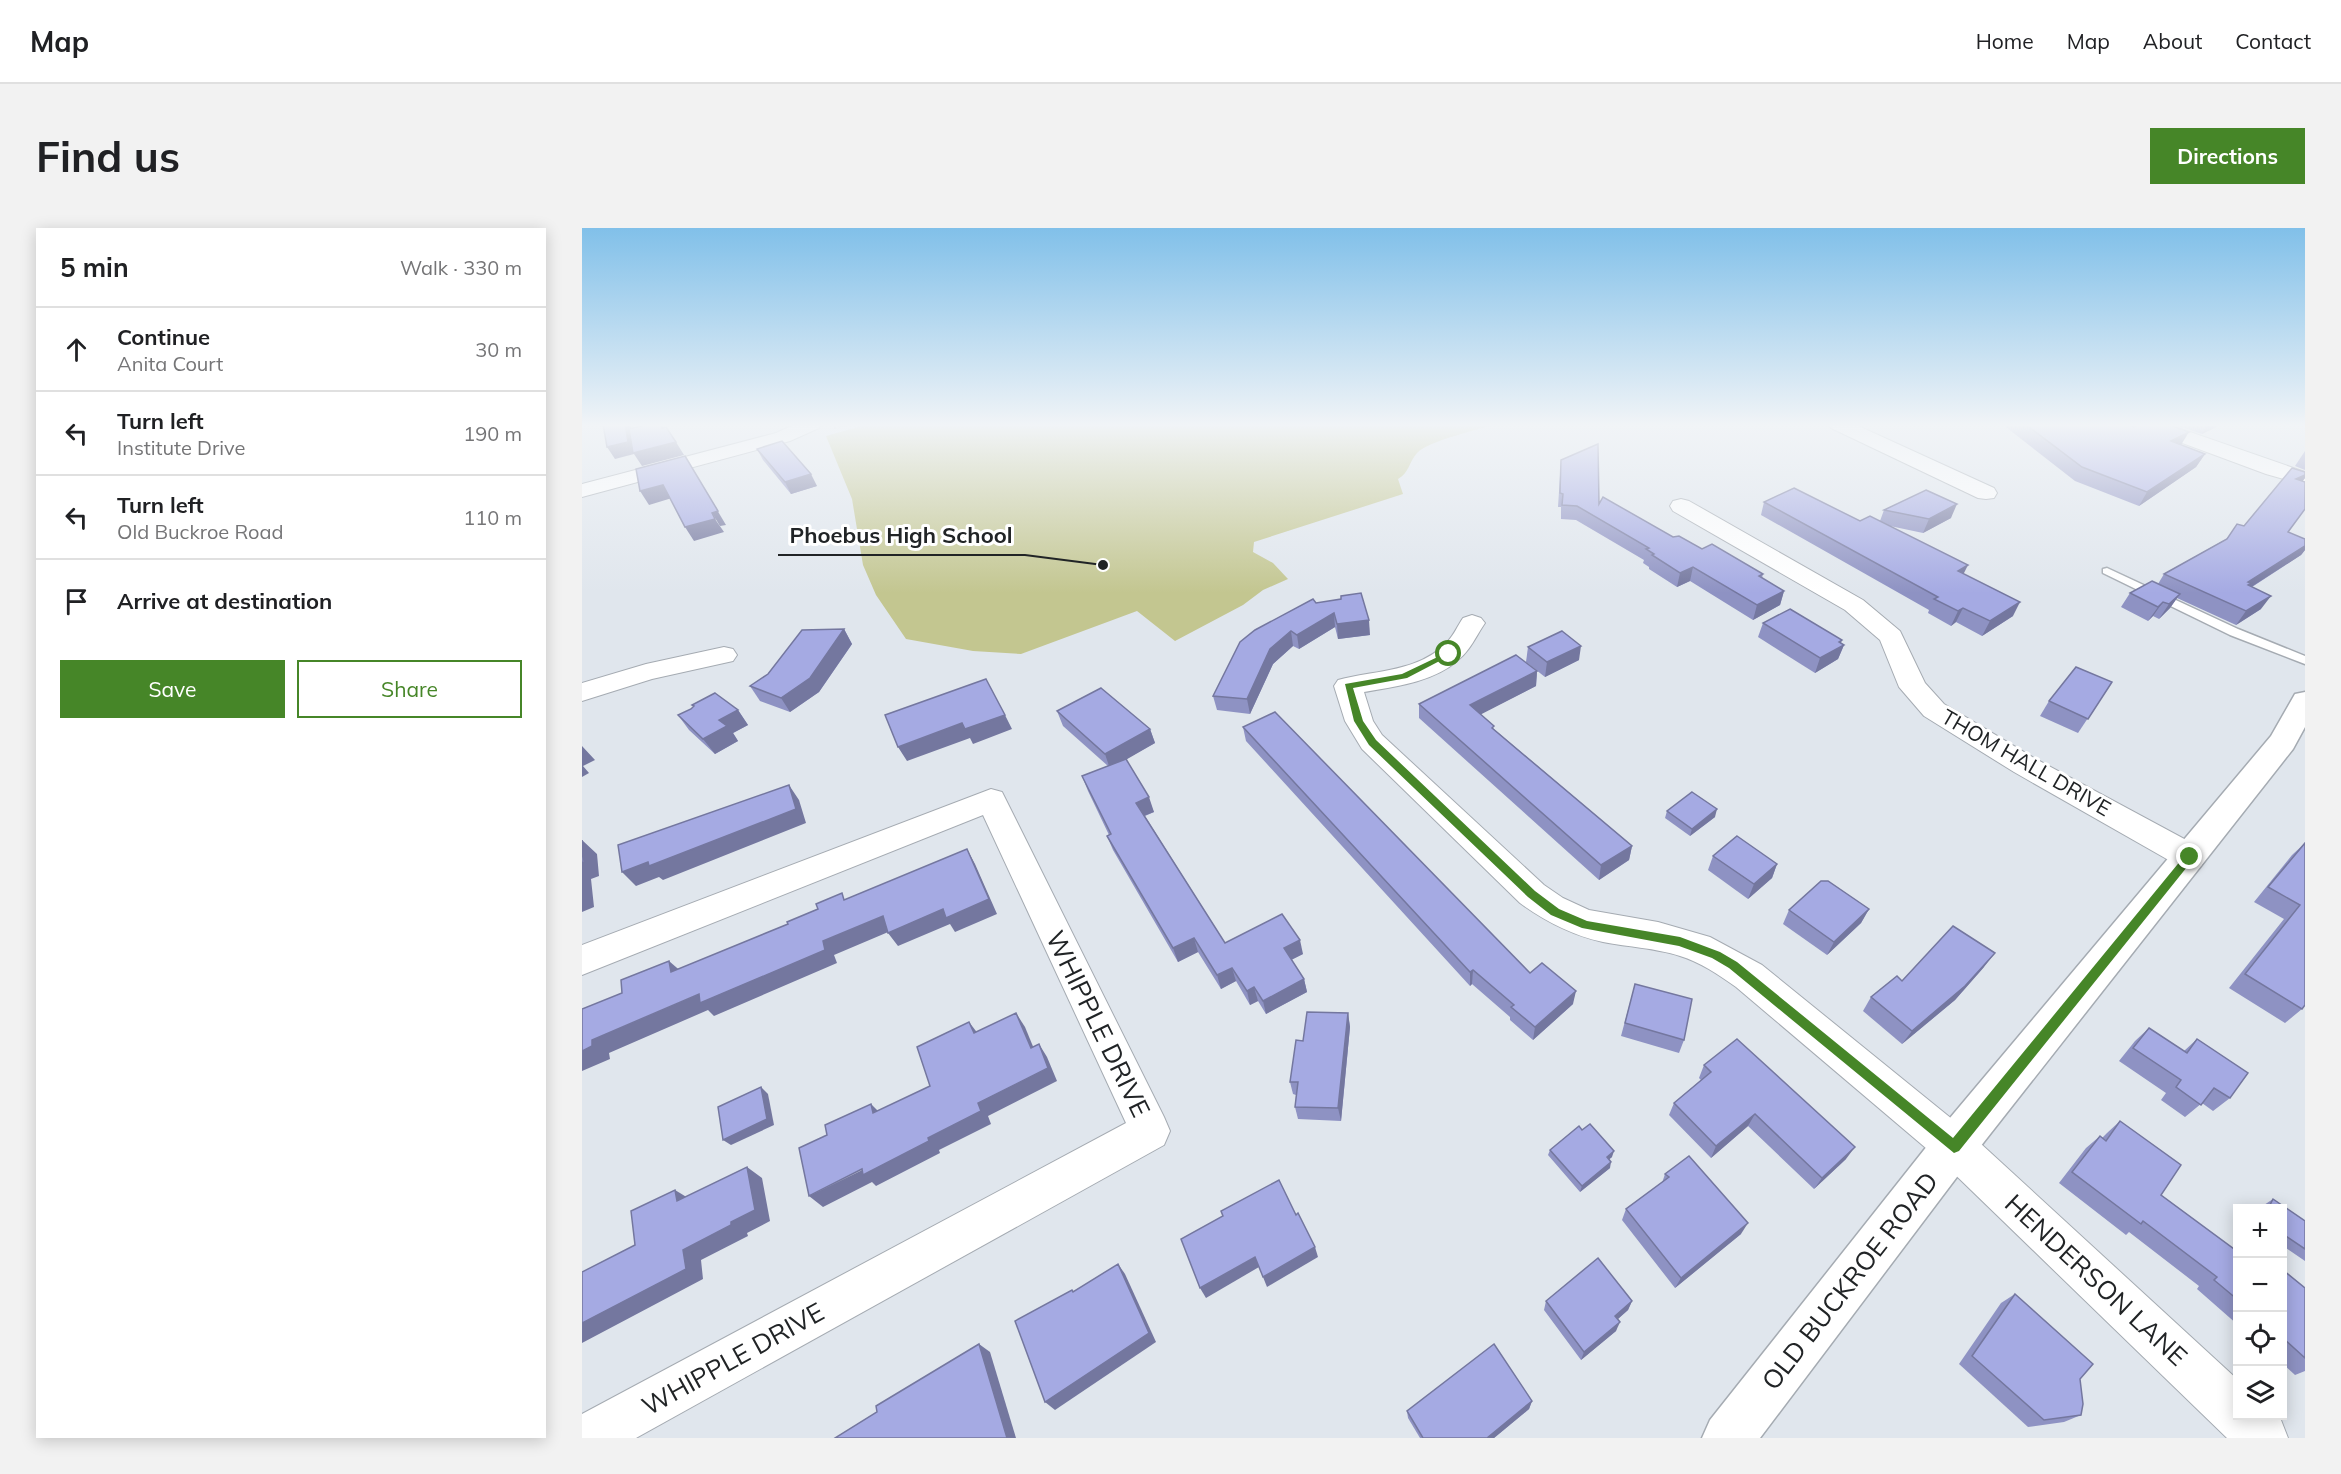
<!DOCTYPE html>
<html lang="en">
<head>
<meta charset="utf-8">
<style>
  :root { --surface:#fff; --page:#f2f2f2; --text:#202124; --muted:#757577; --line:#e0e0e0; --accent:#468628 }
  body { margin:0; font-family:Mulish,sans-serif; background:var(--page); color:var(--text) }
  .controls { position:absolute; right:18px; bottom:18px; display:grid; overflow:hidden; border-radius:0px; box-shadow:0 3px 15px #0003 }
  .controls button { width:54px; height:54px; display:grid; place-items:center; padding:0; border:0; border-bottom:2px solid var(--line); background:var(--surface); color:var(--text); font:30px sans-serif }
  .stop { position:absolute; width:18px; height:18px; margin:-14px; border:4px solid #468628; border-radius:50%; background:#fff }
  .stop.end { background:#468628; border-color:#fff; box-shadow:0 2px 6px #0008 }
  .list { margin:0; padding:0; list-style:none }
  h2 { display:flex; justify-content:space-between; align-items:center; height:78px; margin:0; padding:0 24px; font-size:26px }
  h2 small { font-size:20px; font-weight:400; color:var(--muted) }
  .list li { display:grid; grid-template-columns:39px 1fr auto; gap:18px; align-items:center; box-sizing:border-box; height:84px; padding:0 24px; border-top:2px solid var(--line) }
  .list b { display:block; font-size:22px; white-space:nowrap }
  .list p { margin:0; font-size:20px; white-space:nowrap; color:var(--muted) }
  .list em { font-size:20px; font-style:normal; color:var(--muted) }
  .actions { display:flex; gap:12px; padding:18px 24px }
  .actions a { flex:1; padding:14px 0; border:2px solid var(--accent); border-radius:0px; text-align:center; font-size:21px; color:var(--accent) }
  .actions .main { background:var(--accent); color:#fff }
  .icon { flex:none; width:33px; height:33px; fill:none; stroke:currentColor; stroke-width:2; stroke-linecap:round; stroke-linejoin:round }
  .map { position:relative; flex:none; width:1723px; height:1210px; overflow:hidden; border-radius:0px }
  header { display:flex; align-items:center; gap:36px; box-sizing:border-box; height:84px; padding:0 30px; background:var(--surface); border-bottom:2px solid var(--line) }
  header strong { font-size:28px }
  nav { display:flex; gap:33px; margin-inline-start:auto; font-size:21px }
  .intro { display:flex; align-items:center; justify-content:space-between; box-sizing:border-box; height:144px; padding:0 36px }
  h1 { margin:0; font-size:42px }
  .button { padding:15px 27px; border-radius:0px; background:var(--accent); color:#fff; font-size:21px; font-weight:700 }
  main { display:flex; gap:36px; padding:0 36px }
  aside { flex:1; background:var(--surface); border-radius:0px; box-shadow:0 3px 15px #0003 }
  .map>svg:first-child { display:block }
  .green { fill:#c3c690 }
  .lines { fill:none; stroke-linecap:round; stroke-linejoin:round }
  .service-casing { stroke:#a5abb2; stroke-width:3 }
  .minor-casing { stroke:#a5abb2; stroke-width:2 }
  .tertiary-casing { stroke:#a5abb2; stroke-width:3 }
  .path { stroke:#a0a5aa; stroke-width:2; stroke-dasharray:2 3; stroke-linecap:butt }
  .service { fill:#fff; fill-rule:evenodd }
  .minor { fill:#fff; fill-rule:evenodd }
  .tertiary { fill:#fff; fill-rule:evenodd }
  .wall { fill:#8e92c3 }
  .shaded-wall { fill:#74779f }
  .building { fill:#a5aae3; stroke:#74779f; stroke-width:1.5 }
  .route { fill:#468628 }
  .labels { text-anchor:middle; stroke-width:6; stroke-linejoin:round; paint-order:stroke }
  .street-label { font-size:21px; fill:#212426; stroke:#fff }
  .near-street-label { font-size:26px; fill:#212426; stroke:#fff }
  .leader { fill:none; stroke:#212426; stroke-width:2 }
  .callout-dot { fill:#212426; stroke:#fff; stroke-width:2 }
  .callout-label { font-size:22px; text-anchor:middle; font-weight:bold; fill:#212426; stroke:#fff; stroke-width:6; stroke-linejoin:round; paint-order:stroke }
</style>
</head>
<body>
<header>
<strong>Map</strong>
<nav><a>Home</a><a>Map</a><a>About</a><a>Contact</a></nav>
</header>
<div class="intro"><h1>Find us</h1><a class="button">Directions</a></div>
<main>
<aside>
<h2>5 min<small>Walk · 330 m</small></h2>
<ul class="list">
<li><svg class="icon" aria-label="ahead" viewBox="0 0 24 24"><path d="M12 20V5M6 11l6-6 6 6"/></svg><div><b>Continue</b><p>Anita Court</p></div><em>30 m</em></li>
<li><svg class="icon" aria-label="left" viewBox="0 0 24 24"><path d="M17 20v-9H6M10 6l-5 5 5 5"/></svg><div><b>Turn left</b><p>Institute Drive</p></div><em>190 m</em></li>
<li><svg class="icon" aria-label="left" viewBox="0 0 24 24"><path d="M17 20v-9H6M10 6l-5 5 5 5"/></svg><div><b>Turn left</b><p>Old Buckroe Road</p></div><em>110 m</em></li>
<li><svg class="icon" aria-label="arrive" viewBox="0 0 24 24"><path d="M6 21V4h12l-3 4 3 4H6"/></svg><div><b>Arrive at destination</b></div></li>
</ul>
<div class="actions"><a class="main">Save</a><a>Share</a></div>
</aside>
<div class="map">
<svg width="1723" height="1210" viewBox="0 0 1723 1210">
  <rect width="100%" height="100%" fill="#e0e6ed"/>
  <path class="green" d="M287,196H915C898,201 846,213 835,225C827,234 827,245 816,251L821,266L672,314L671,324L691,335L706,351L681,362L661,377L593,413L555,383L439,426L391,423L324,411L294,367L281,337L270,271L244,208Z"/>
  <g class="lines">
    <defs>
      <polygon id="service" points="1525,340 1656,401 1723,428 1723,436 1648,407 1521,345 1521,341"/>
      <g id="minor">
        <polygon points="214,196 240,196 237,200 208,213 0,269 0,256 194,205"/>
        <polygon points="1246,196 1272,196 1412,260 1415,265 1412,270 1404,271 1396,270 1249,200"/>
        <polygon points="1557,196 1585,196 1723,244 1723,257 1684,246 1560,200"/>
        <polygon points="1099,271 1107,273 1281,372 1318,403 1343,455 1362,476 1452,530 1619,620 1624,629 1619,638 1608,641 1597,638 1432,544 1342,488 1317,459 1298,412 1263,382 1091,283 1088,278 1091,273"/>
        <path d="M890,387L899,390L903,395C894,408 888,423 875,433C851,454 812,459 782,464L791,493L800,507L962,657L981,670L1007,682L1076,694L1128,709L1180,737L1386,904L1656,1152V1188H1693L1699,1192L1706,1210H1645L1358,932L1154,759C1137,747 1118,734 1098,728C1073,720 1047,719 1021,714C990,707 964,694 938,675L780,521L763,493L752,458L756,452C793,442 839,444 866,413C872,407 876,397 881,390Z"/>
        <polygon points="142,419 151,421 155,427 151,433 70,451 0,473 0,455 64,436"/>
        <polygon points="409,561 420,564 424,572 582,889 588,903 582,917 54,1210 0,1210 0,1186 544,895 401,587 0,747 0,717"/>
      </g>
      <polygon id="tertiary" points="1723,464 1723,499 1711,521 1387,933 1178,1210 1120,1210 1128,1192 1357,903 1689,508 1713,466"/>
    </defs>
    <use href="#service" class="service-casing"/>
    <use href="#minor" class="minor-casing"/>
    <use href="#tertiary" class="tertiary-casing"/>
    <polyline class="path" points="252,200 269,196"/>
    <use href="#service" class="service"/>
    <use href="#minor" class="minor"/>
    <use href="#tertiary" class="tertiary"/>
  </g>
  <g class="wall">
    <polygon points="1420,196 1544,196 1623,226 1614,239 1557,278 1493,253"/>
    <polygon points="1590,196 1640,196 1620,206"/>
    <polygon points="175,221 235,258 209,266 181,232"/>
    <polygon points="1723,223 1723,242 1713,238"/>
    <polygon points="979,232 1017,276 1091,309 1181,346 1180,350 1202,363 1198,377 1171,392 1108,353 1095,359 1067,341 1067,339 1061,335 1062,332 994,292 979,291 979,279 976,279"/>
    <polygon points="1723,244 1723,250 1720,253 1706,304 1723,311 1723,322 1719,327 1670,359 1679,381 1654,397 1595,370 1588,380 1577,391 1571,388 1566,393 1539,379 1548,365 1576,356 1582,346 1644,311 1662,298"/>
    <polygon points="1182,274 1278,293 1298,293 1302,282 1369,290 1341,305 1308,298 1382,346 1431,388 1400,408 1374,394 1369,398 1346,385 1347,382 1179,287"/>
    <polygon points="734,375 788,407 756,411 753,399 717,421 711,418 691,436 668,486 635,482 631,468"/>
    <polygon points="1181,395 1259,415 1262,417 1256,431 1233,445 1176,409"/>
    <polygon points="262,401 270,416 237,464 208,484 178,473 168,458"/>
    <polygon points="946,419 997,432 963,449 944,434"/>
    <polygon points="955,443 954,458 898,486 912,501 1050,618 1047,632 1017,652 837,490 837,476"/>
    <polygon points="1530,454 1496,505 1458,488 1467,473"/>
    <polygon points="156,482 166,497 151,505 156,513 133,526 107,502 96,487"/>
    <polygon points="475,483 568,501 573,515 544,531 572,584 563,588 643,715 721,726 709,732 722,751 725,764 684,786 676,773 668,777 654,753 639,761 616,724 596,734 531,622 525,608 527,607 506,563 500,548 526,538 481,498"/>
    <polygon points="661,499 948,745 991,776 951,812 928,792 928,789 890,756 888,758 664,513"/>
    <polygon points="1085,583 1133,589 1108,608 1083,590"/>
    <polygon points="1723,615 1720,781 1703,795 1647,760 1702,691 1672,674 1710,627"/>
    <polygon points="1131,628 1195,636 1190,650 1166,671 1126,642"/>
    <polygon points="1287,681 1279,695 1245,727 1201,696 1207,682"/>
    <polygon points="1402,739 1373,772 1320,816 1281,783 1289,769 1320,753"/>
    <polygon points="1053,756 1102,812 1097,825 1039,808"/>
    <polygon points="766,785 768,799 759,893 716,891 713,879 714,867 711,866 708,854"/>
    <polygon points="1567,800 1602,823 1615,811 1648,870 1631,883 1620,875 1603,889 1579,872 1584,865 1537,833 1553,813"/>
    <polygon points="1122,837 1264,931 1232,961 1166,898 1129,930 1087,887 1092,875 1119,852 1117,850"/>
    <polygon points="1538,893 1579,967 1653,1022 1656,1021 1656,1097 1615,1061 1617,1058 1547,1004 1544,1007 1477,955 1504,920 1518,908 1520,910 1525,905"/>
    <polygon points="1000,902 1030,929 1027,931 1028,940 998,964 966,927 968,922"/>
    <polygon points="1083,946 1159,1006 1093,1060 1040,992 1044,981 1080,955"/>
    <polygon points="1691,971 1723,993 1723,1033 1701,1018 1701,981 1680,981 1682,977"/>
    <polygon points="1701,1042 1723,1060 1723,1143 1713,1147 1701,1136"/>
    <polygon points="1433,1066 1498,1151 1499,1187 1482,1194 1446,1199 1377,1136 1419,1075"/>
    <polygon points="964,1073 1050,1073 1046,1082 1036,1091 1034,1103 999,1132 962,1082"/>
    <polygon points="950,1173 947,1181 912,1210 838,1210 826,1190 825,1183"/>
  </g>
  <g class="shaded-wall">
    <polygon points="43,196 48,196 49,197 53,224 94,214 102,227 60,238 52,226 33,231 25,219"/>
    <polygon points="1626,196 1640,196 1620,206"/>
    <polygon points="1607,204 1599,217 1589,213"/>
    <polygon points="1623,226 1614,239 1557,278 1565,264"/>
    <polygon points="103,228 144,297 138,298 130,285"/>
    <polygon points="229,246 235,258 209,266 203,254"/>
    <polygon points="1723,247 1723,250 1717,258 1714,251"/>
    <polygon points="81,257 90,270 67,277 58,263"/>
    <polygon points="1375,276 1369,290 1341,305 1347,291"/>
    <polygon points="133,291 142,304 112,313 103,299"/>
    <polygon points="1723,318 1723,322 1719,327 1663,363 1666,354"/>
    <polygon points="1386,337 1379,351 1376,343"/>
    <polygon points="1111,339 1108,353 1095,359 1098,345"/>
    <polygon points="1202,363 1198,377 1171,392 1175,377"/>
    <polygon points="1598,366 1588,380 1577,391 1587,376"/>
    <polygon points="1689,368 1679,381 1654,397 1664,383"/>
    <polygon points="1438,374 1431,388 1400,408 1408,393"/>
    <polygon points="1581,374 1571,388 1566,393 1576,379"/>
    <polygon points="1381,380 1374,394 1369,398 1376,383"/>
    <polygon points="752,385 753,399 717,421 715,407"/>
    <polygon points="787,392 788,407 756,411 755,396"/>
    <polygon points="262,401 270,416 237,464 208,484 199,470"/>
    <polygon points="709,403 711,418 691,436 668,486 665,471 688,421"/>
    <polygon points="1260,412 1257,420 1262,417 1256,431 1233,445 1238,430 1257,414"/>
    <polygon points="999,418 997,432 963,449 965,434"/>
    <polygon points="955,443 954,458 888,492 888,477"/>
    <polygon points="156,482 166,497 151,505 156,513 133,526 121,511 137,492"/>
    <polygon points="423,487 430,501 391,516 388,510 325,533 316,519 380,495"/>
    <polygon points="568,501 573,515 528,541 523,526"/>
    <polygon points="0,518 13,532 1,538 7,545 0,549"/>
    <polygon points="207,557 217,572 224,595 81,652 77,649 54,658 40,644"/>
    <polygon points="567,569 572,584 559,589 554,575"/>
    <polygon points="1135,581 1133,589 1108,608 1110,601"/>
    <polygon points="0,612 15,626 17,648 9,651 12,679 0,684"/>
    <polygon points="1050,618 1047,632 1017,652 1019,637"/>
    <polygon points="385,621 393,636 415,686 373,704 368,696 316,718 306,705"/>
    <polygon points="1195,636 1190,650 1166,671 1172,656"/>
    <polygon points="1287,681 1279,695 1245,727 1252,714"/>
    <polygon points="301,688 311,702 252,727 255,735 132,788 126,782 27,825 28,831 0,843 0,823 10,812 241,713"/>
    <polygon points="612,710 616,724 596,734 591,720"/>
    <polygon points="718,712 721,726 705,734 702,720"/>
    <polygon points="1413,725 1402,739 1373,772 1320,816 1330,803"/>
    <polygon points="87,733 102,746 89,744"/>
    <polygon points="650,740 654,753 639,761 635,747"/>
    <polygon points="891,742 890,756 888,758 888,744"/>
    <polygon points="722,751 725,764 684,786 681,773"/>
    <polygon points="672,759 676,773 668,777 665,763"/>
    <polygon points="994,763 991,776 951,812 953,799"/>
    <polygon points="434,785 443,799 457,833 449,820"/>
    <polygon points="766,785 768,799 759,893 756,880"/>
    <polygon points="387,794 397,807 392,805"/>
    <polygon points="457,816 465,829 475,853 406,888 409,896 357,922 358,925 294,958 290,954 241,979 227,968 346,910 396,875"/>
    <polygon points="179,859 186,866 192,897 149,917 141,912"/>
    <polygon points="289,876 301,888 291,885"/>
    <polygon points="1173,886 1166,898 1129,930 1134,918"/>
    <polygon points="1273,919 1264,931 1232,961 1240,950"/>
    <polygon points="1032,923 1030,929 1023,935 1025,929"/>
    <polygon points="1029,934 1028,940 998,964 1000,958"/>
    <polygon points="165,939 180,950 188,993 165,1005 166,1008 119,1032 121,1051 0,1115 0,1095 101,1022 149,994"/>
    <polygon points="93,962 111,973 95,973"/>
    <polygon points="1166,995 1159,1006 1093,1060 1099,1050"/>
    <polygon points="733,1019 736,1029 685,1059 681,1049"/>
    <polygon points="673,1029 677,1039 624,1070 618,1060"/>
    <polygon points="536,1036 543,1046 574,1114 473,1182 463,1174"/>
    <polygon points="1050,1073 1046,1082 1029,1097 1033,1088"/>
    <polygon points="1038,1094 1034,1103 999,1132 1002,1124"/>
    <polygon points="397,1116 408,1124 434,1210 425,1210"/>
    <polygon points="950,1173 947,1181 912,1210 905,1210"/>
  </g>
  <g class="building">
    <polygon points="21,196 43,196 46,214 25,219"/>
    <polygon points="68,196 79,196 80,200 84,199 94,214 51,225 47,201"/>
    <polygon points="1443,196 1544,196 1552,199 1559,196 1585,196 1607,204 1589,213 1623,226 1565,264 1500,239"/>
    <polygon points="200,213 229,246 203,254 175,221"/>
    <polygon points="1016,216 1017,276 1021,269 1091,309 1097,308 1120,321 1130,316 1181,346 1177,348 1202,363 1175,377 1111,339 1098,345 1070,327 1072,326 1064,321 1067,320 995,278 980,277 981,266 978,265 979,232"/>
    <polygon points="103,228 136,283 130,285 133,291 103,299 81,257 58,263 54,241"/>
    <polygon points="1710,240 1723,244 1723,247 1714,251 1723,254 1723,281 1706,304 1723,311 1723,318 1666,354 1669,355 1666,357 1689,368 1664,383 1582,346 1645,311 1655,296 1662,298"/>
    <polygon points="1212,260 1278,293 1288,288 1386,337 1376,343 1438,374 1408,393 1381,380 1376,383 1352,371 1356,369 1182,274"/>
    <polygon points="1344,262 1375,276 1347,291 1302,282"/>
    <polygon points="1570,353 1598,366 1587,376 1581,374 1576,379 1548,365"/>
    <polygon points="779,365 787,392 755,396 752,385 715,407 709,403 688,421 665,471 631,468 658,414 673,402 731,371 734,375 759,371 759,368"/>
    <polygon points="1208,381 1260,412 1257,414 1262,417 1238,430 1181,395"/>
    <polygon points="262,401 228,450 199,470 168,458 186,446 220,402"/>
    <polygon points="980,403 999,418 965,434 946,419"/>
    <polygon points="934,427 955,443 888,477 912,498 910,500 1050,618 1019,637 837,476"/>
    <polygon points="1494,439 1530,454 1506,491 1467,473"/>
    <polygon points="404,451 423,487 383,501 380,495 316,519 303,487"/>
    <polygon points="519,460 568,501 523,526 475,483"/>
    <polygon points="133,465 156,482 137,492 145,498 121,511 96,487 109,481 112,478 110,477"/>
    <polygon points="693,484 948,745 960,735 994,763 953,799 929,779 932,777 891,742 888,744 661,499"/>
    <polygon points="544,531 567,569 554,575 643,715 700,686 718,712 702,720 722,751 681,773 672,759 665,763 650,740 635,747 612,710 591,720 525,608 529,606 500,548"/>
    <polygon points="207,557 214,581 67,638 66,634 40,644 36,617"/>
    <polygon points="1110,564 1135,581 1110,601 1085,583"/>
    <polygon points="1155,608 1195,636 1172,656 1131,628"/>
    <polygon points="0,612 2,634 0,635"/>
    <polygon points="1723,615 1723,777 1720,781 1663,746 1718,677 1686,659"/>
    <polygon points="385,621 407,671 364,690 361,681 306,705 301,688 241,713 243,722 118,775 117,766 10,812 10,818 0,823 0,781 40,765 39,752 87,733 89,744 206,696 205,694 236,681 234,676 260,665 262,672"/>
    <polygon points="1239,653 1246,653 1287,681 1252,714 1207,682"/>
    <polygon points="1371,698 1413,725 1383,758 1330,803 1289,769 1315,748 1320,753"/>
    <polygon points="1053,756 1110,771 1102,812 1043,795"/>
    <polygon points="725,784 766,785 756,880 713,879 716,854 708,854 714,812 721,813"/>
    <polygon points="434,785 449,820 457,816 466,840 396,875 399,883 346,910 347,913 281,947 280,941 227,968 217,920 245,907 243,897 289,876 291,885 348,858 335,819 387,794 392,805"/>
    <polygon points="1567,800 1605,825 1615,811 1666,845 1648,870 1632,860 1619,877 1594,859 1599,852 1551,820"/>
    <polygon points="1155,811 1273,919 1240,950 1173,886 1134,918 1092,875 1129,844 1122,837"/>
    <polygon points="179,859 185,891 141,912 136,879"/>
    <polygon points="1538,893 1599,937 1579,967 1656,1024 1656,1072 1632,1052 1635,1049 1561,993 1559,996 1490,944 1518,908 1524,913"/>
    <polygon points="1008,896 1032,923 1025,929 1029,934 1000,958 968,922 997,898 1000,902"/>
    <polygon points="1107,928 1166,995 1099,1050 1044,981 1087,949 1083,946"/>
    <polygon points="165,939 173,982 149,994 149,997 101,1022 104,1041 0,1095 0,1044 53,1017 49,983 93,962 95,973"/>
    <polygon points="697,952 714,987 716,985 733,1019 681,1049 673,1029 618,1060 599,1011 641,988 639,983"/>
    <polygon points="1691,971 1723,993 1723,1021 1701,1006 1701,981 1686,981"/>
    <polygon points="1016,1030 1050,1073 1033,1088 1038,1094 1002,1124 964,1073"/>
    <polygon points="536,1036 567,1105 463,1174 433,1093 490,1062 491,1064"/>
    <polygon points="1701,1042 1723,1060 1723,1130 1701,1110"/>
    <polygon points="1433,1066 1511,1136 1498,1151 1501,1176 1499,1187 1462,1192 1390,1128"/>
    <polygon points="397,1116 425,1210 253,1210 295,1184 294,1178"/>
    <polygon points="912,1116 950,1173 905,1210 841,1210 825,1183"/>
  </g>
  <linearGradient id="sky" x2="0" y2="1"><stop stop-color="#81c0e9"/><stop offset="0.54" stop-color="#f1f4f7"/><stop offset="1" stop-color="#f1f4f7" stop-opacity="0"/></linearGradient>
  <rect width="1723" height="365" fill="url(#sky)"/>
  <polygon class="route" points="864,425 871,426 825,450 771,460 781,493 794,512 953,663 977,681 1005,693 1098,709 1138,724 1155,734 1371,910 1604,626 1608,625 1613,629 1377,923 1372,925 1147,740 1130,730 1097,718 1000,700 969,687 946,669 787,517 772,493 763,456 820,446"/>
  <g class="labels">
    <g class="street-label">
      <text transform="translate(1444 535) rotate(30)" y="7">THOM HALL DRIVE</text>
    </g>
    <g class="near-street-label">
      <text transform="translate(516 796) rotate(64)" y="9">WHIPPLE DRIVE</text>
      <text transform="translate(1514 1052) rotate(43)" y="9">HENDERSON LANE</text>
      <text transform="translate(1268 1053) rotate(-52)" y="9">OLD BUCKROE ROAD</text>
      <text transform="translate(151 1131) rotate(-29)" y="9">WHIPPLE DRIVE</text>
    </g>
  </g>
  <path class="leader" d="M521 337L443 327H196"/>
  <circle class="callout-dot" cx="521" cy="337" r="6"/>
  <g class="callout-label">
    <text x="319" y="315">Phoebus High School</text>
  </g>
</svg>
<div class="controls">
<button>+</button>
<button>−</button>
<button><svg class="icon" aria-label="locate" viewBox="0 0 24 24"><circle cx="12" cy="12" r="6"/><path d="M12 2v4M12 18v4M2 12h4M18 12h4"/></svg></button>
<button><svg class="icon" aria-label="layers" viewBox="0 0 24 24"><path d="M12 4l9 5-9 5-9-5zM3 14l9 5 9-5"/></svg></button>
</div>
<div class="stop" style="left:867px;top:426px"></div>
<div class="stop end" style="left:1608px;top:629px"></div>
</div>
</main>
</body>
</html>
